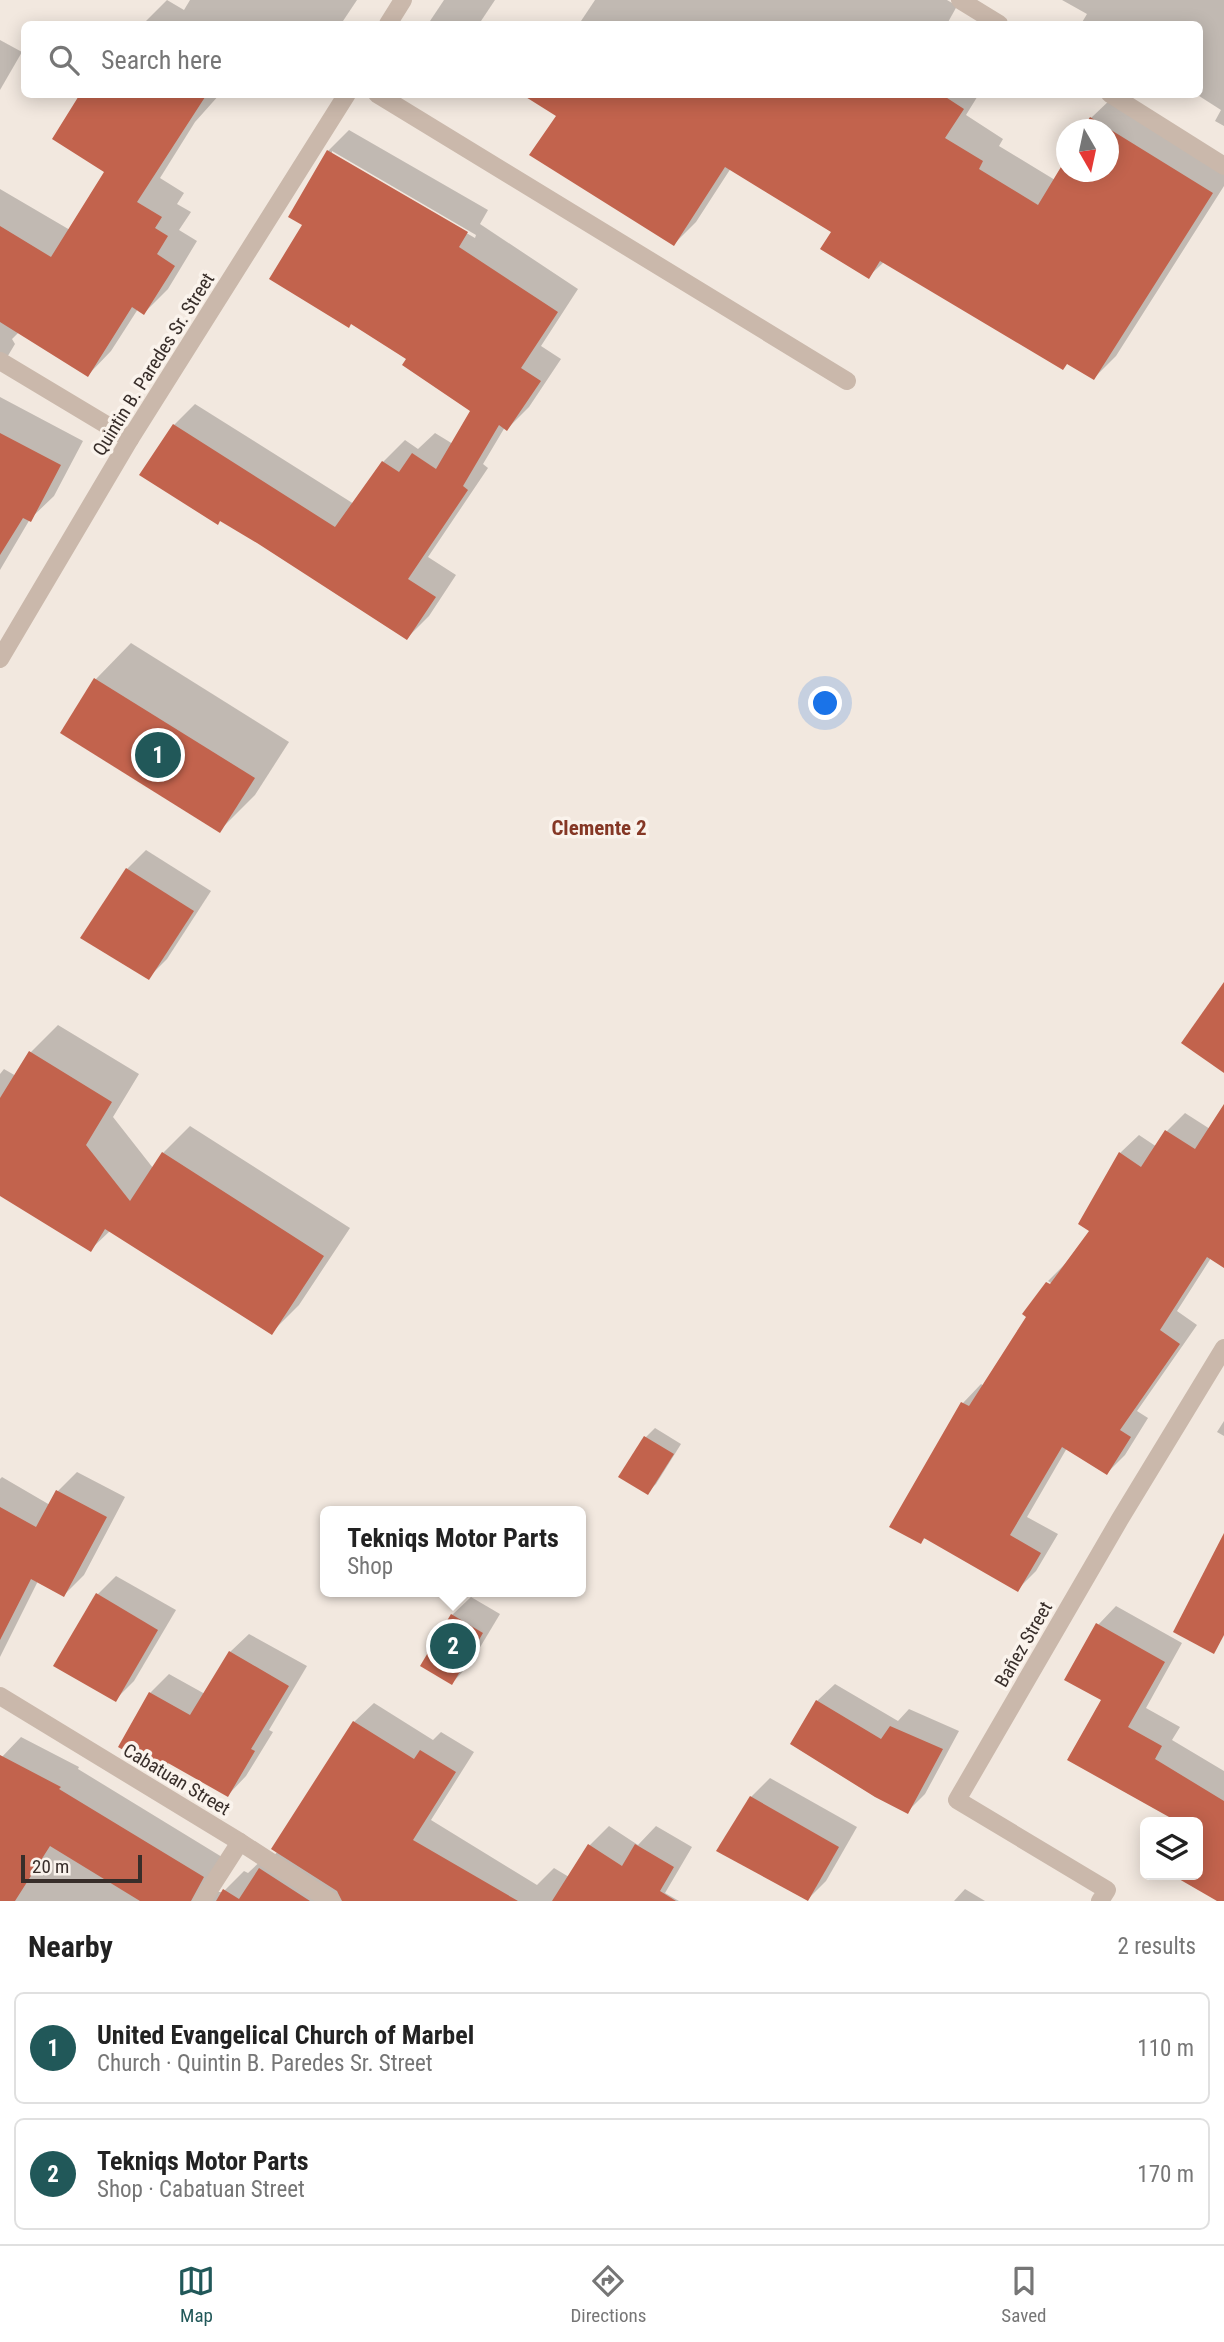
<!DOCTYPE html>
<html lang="en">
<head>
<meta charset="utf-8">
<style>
  :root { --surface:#fff; --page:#f6f6f6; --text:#222; --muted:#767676; --line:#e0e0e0; --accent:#215859 }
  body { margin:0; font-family:"Roboto Condensed",sans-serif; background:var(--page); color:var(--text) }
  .controls { position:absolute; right:21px; bottom:21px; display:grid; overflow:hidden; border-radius:10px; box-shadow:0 4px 18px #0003 }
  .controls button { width:63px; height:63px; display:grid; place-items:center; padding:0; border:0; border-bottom:2px solid var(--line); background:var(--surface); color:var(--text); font:35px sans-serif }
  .compass { position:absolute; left:1056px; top:119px; width:63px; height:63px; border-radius:50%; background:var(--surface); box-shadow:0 4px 18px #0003; rotate:171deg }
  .scale { position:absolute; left:21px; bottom:18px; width:121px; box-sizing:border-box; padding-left:7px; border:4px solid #382e2a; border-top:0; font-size:19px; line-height:24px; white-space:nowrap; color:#382e2a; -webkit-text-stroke:5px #faf3ec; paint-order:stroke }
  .you { position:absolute; left:826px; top:704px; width:24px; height:24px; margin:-18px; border:5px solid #fff; border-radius:50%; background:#1a73e8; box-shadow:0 0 0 10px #1a73e833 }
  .badge { display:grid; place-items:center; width:46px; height:46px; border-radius:50%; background:var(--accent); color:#fff; font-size:23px; font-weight:700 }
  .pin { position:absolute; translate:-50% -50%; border:4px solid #fff; box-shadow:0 2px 7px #0006 }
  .popup { position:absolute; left:320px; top:1506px; width:266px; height:91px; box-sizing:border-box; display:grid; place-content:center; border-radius:10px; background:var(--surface); filter:drop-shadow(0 2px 5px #0005); font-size:23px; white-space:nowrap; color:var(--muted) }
  .popup b { font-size:26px; color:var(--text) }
  .popup::after { content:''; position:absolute; left:50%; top:100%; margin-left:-14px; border:14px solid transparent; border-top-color:var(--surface) }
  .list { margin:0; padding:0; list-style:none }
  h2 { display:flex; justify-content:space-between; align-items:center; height:91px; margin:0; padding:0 28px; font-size:30px }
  h2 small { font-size:23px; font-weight:400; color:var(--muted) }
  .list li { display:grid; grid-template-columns:46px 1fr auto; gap:21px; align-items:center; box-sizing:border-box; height:112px; margin:0 14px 14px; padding:0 14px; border:2px solid var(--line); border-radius:10px }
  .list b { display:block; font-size:26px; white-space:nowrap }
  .list p { margin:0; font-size:23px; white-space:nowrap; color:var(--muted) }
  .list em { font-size:23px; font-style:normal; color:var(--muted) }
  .icon { flex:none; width:38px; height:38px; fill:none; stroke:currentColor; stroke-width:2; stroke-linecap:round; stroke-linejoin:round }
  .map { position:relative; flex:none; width:1224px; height:1901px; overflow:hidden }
  .search { position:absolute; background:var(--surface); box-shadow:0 4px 18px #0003; left:21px; right:21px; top:21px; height:77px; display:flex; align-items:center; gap:18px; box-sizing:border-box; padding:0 24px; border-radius:10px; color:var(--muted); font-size:26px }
  .sheet { height:343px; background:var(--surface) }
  nav { display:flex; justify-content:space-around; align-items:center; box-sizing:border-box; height:98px; border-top:2px solid var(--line); background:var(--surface); font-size:19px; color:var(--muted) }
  nav a { display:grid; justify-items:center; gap:4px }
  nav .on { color:var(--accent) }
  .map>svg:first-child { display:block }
  .shadow { fill:#0003; fill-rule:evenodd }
  .building { fill:#c2634d }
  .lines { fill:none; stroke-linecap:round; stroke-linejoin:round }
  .minor { stroke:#cab8ab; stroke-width:18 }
  .tertiary { stroke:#cab8ab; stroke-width:18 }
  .labels { text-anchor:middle; stroke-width:7; stroke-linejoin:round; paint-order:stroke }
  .street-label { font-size:19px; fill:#382e2a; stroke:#faf3ec }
  .neighbourhood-label { font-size:21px; font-weight:bold; fill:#853725; stroke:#faf3ec }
</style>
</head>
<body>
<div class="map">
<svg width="1224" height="1901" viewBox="0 0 1224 1901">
  <rect width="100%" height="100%" fill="#f2e8df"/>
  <g class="shadow">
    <polygon points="167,0 184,10 190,0 357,0 341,24 143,24"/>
    <polygon points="444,0 495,0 479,24 428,24"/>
    <polygon points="595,0 947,0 957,6 947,24 579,24"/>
    <polygon points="1062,0 1224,0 1224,126 1215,121 1221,110 1196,94 1200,94 1200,24 1081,24 1087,14"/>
    <polygon points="0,40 22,52 0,90"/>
    <polygon points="82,94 220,94 195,122 160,178 184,193 177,204 191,212 179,230 197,241 168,289 144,313 138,309 111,351 88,375 19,332 12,339 15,344 0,369 0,189 70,230 107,171"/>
    <polygon points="561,94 979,94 966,115 1003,139 999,146 1055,180 1066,172 1108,172 1108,130 1091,118 1113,97 1224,165 1224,186 1116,356 1094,378 884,262 868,277 833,232 731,168 696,222 674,244 559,116"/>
    <path d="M349,130L488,210L480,224L578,289L541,346L561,359L529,407L507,429L505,427L483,464L488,468L428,557L456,575L429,616L407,638L174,425L195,404L354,504L383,462L405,440L418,449L435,433L453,444L473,410L408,359L305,224L328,151ZM332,151L476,235L475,238L332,155Z"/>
    <polygon points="0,397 83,441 54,496 30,519 0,570"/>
    <polygon points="131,643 289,742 255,795 220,830 62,732 96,679"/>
    <polygon points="146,850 211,891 167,959 148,978 127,869"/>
    <polygon points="58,1025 139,1074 113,1117 153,1168 163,1153 190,1126 350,1228 299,1305 271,1333 111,1230 91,1249 0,1194 0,1074 4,1069 16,1076 30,1053"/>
    <polygon points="1224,1107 1224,1266 1211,1258 1177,1311 1197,1325 1137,1411 1148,1418 1125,1455 1107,1473 1067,1448 1027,1517 1058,1534 1036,1571 1017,1590 926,1537 921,1542 891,1526 963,1403 981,1384 984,1386 1028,1317 1024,1314 1047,1282 1047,1285 1058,1288 1048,1281 1065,1264 1091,1230 1120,1153 1139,1135 1157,1147 1167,1131 1185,1113 1210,1129"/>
    <polygon points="1224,1421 1224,1436 1217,1432"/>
    <polygon points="655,1428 681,1444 656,1484 647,1493 646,1437"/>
    <polygon points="77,1472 125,1497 84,1575 64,1595 38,1581 0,1657 0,1479 2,1477 50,1505 58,1491"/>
    <polygon points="116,1576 176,1610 134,1681 115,1700 97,1595"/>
    <polygon points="471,1597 500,1614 470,1664 452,1683 452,1615"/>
    <polygon points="1116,1606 1182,1643 1146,1708 1180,1727 1172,1740 1224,1771 1224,1901 1176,1875 1198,1875 1198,1822 1182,1822 1070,1760 1103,1700 1098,1625"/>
    <polygon points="249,1634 307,1666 269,1730 273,1732 246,1776 228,1795 170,1762 162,1770 150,1693 169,1674 205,1694 230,1652"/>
    <polygon points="835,1684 898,1721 909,1709 959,1731 925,1794 907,1812 817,1701"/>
    <polygon points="374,1703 433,1740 441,1732 474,1752 431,1820 537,1885 554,1868 569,1877 589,1846 609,1826 638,1845 656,1826 692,1847 665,1893 679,1901 0,1901 0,1759 21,1737 79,1767 78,1769 222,1857 216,1892 223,1892 244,1871 248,1873 266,1856 271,1859 278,1851 354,1722"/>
    <polygon points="770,1778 857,1827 826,1881 807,1900 719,1850 751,1797"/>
    <polygon points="965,1889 985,1901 954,1901"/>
  </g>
  <g class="building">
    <polygon points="80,94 207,94 137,202 162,217 155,228 168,236 157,254 175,266 144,315 132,307 88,377 0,322 0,226 51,257 104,172 52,139"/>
    <polygon points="521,94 941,94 964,109 945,138 983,161 979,169 1038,205 1067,157 1067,172 1109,172 1109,130 1082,130 1090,117 1213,193 1094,380 1067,364 1063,370 880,261 869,279 820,249 831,232 725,167 674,246 529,155 556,116"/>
    <polygon points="327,150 468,232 459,247 558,312 521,368 541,381 507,431 499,425 463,486 468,490 408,579 436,597 407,640 257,543 220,521 218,525 139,475 173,424 335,527 382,461 399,472 412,453 436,469 470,411 402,365 406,359 351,324 349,328 269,279 302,225 288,217"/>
    <polygon points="0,433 61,465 31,522 23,518 0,555"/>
    <polygon points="94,678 255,778 220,833 60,733"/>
    <polygon points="126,868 194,911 149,980 80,938"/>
    <polygon points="1224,982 1224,1073 1181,1043"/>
    <polygon points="29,1051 112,1102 86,1145 130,1201 162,1152 324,1256 272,1335 105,1229 91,1252 0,1196 0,1098"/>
    <polygon points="1224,1104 1224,1268 1207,1257 1160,1330 1180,1344 1120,1430 1131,1437 1107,1475 1062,1447 1010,1535 1041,1553 1018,1592 924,1538 921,1544 889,1527 961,1402 969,1406 1026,1317 1022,1314 1046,1282 1050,1284 1089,1231 1078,1224 1119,1152 1141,1167 1165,1130 1195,1149"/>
    <polygon points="644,1436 674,1454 648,1495 618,1477"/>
    <polygon points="56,1490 107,1517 64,1597 31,1579 0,1640 0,1507 36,1527"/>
    <polygon points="1224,1533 1224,1635 1214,1654 1173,1632"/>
    <polygon points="96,1593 158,1630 116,1702 53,1666"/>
    <polygon points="451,1614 483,1633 452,1685 420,1666"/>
    <polygon points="1096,1623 1165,1662 1128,1727 1162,1746 1155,1759 1224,1801 1224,1901 1217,1901 1172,1875 1198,1875 1198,1822 1178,1822 1067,1760 1101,1700 1064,1680"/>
    <polygon points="229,1651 289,1686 251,1749 255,1751 228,1797 168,1763 162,1772 118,1747 149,1692 190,1715"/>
    <polygon points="816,1700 881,1739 890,1726 943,1749 908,1814 875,1797 790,1744"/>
    <polygon points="353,1721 414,1759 420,1750 456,1772 413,1840 518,1901 342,1901 337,1891 271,1849"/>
    <polygon points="0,1755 61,1787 59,1789 204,1877 191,1901 140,1901 50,1846 15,1901 0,1901"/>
    <polygon points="750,1796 839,1847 808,1901 716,1851"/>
    <polygon points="588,1844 622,1866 635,1844 674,1867 660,1891 676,1901 552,1901"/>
    <polygon points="259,1868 310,1901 216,1901 223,1889 239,1899"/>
  </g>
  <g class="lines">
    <g class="minor">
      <polyline points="388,24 403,0"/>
      <polyline points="377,94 847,381"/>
      <polyline points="0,361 130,439"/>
      <polyline points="0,659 130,439 347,94"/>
      <polyline points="0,1696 240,1842 331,1901"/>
      <polyline points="202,1901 240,1842"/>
      <polyline points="1100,1901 1107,1890 957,1800 1120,1519 1224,1348"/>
    </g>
    <g class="tertiary">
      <polyline points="960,0 999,24"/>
      <polyline points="1110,94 1224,166"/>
    </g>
  </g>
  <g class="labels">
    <g class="street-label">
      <text transform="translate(153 364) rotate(-58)" y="7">Quintin B. Paredes Sr. Street</text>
      <text transform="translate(1023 1644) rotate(-60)" y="7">Bañez Street</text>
      <text transform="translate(177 1779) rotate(31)" y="7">Cabatuan Street</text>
    </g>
    <g class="neighbourhood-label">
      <text x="599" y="835">Clemente 2</text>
    </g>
  </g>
</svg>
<div class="controls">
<button><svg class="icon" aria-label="layers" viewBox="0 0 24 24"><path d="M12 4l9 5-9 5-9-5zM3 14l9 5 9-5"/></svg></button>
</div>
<svg class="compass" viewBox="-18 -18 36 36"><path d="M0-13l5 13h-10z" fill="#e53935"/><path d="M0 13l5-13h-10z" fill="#767676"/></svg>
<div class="scale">20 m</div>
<div class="you"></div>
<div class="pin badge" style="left:158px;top:755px">1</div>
<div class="pin badge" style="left:453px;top:1646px">2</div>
<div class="popup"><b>Tekniqs Motor Parts</b>Shop</div>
<div class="search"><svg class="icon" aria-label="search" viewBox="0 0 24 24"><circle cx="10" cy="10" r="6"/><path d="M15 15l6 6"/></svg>Search here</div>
</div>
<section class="sheet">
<h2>Nearby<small>2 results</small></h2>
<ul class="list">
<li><span class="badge">1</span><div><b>United Evangelical Church of Marbel</b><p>Church · Quintin B. Paredes Sr. Street</p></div><em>110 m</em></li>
<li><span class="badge">2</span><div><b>Tekniqs Motor Parts</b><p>Shop · Cabatuan Street</p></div><em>170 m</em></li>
</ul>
</section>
<nav>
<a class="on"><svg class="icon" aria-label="map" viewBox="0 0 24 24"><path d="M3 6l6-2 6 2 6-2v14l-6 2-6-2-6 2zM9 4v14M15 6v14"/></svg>Map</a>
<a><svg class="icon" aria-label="directions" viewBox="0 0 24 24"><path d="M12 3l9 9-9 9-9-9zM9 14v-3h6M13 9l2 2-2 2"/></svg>Directions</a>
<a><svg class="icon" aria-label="saved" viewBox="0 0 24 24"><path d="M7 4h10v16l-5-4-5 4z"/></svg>Saved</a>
</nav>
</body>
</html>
